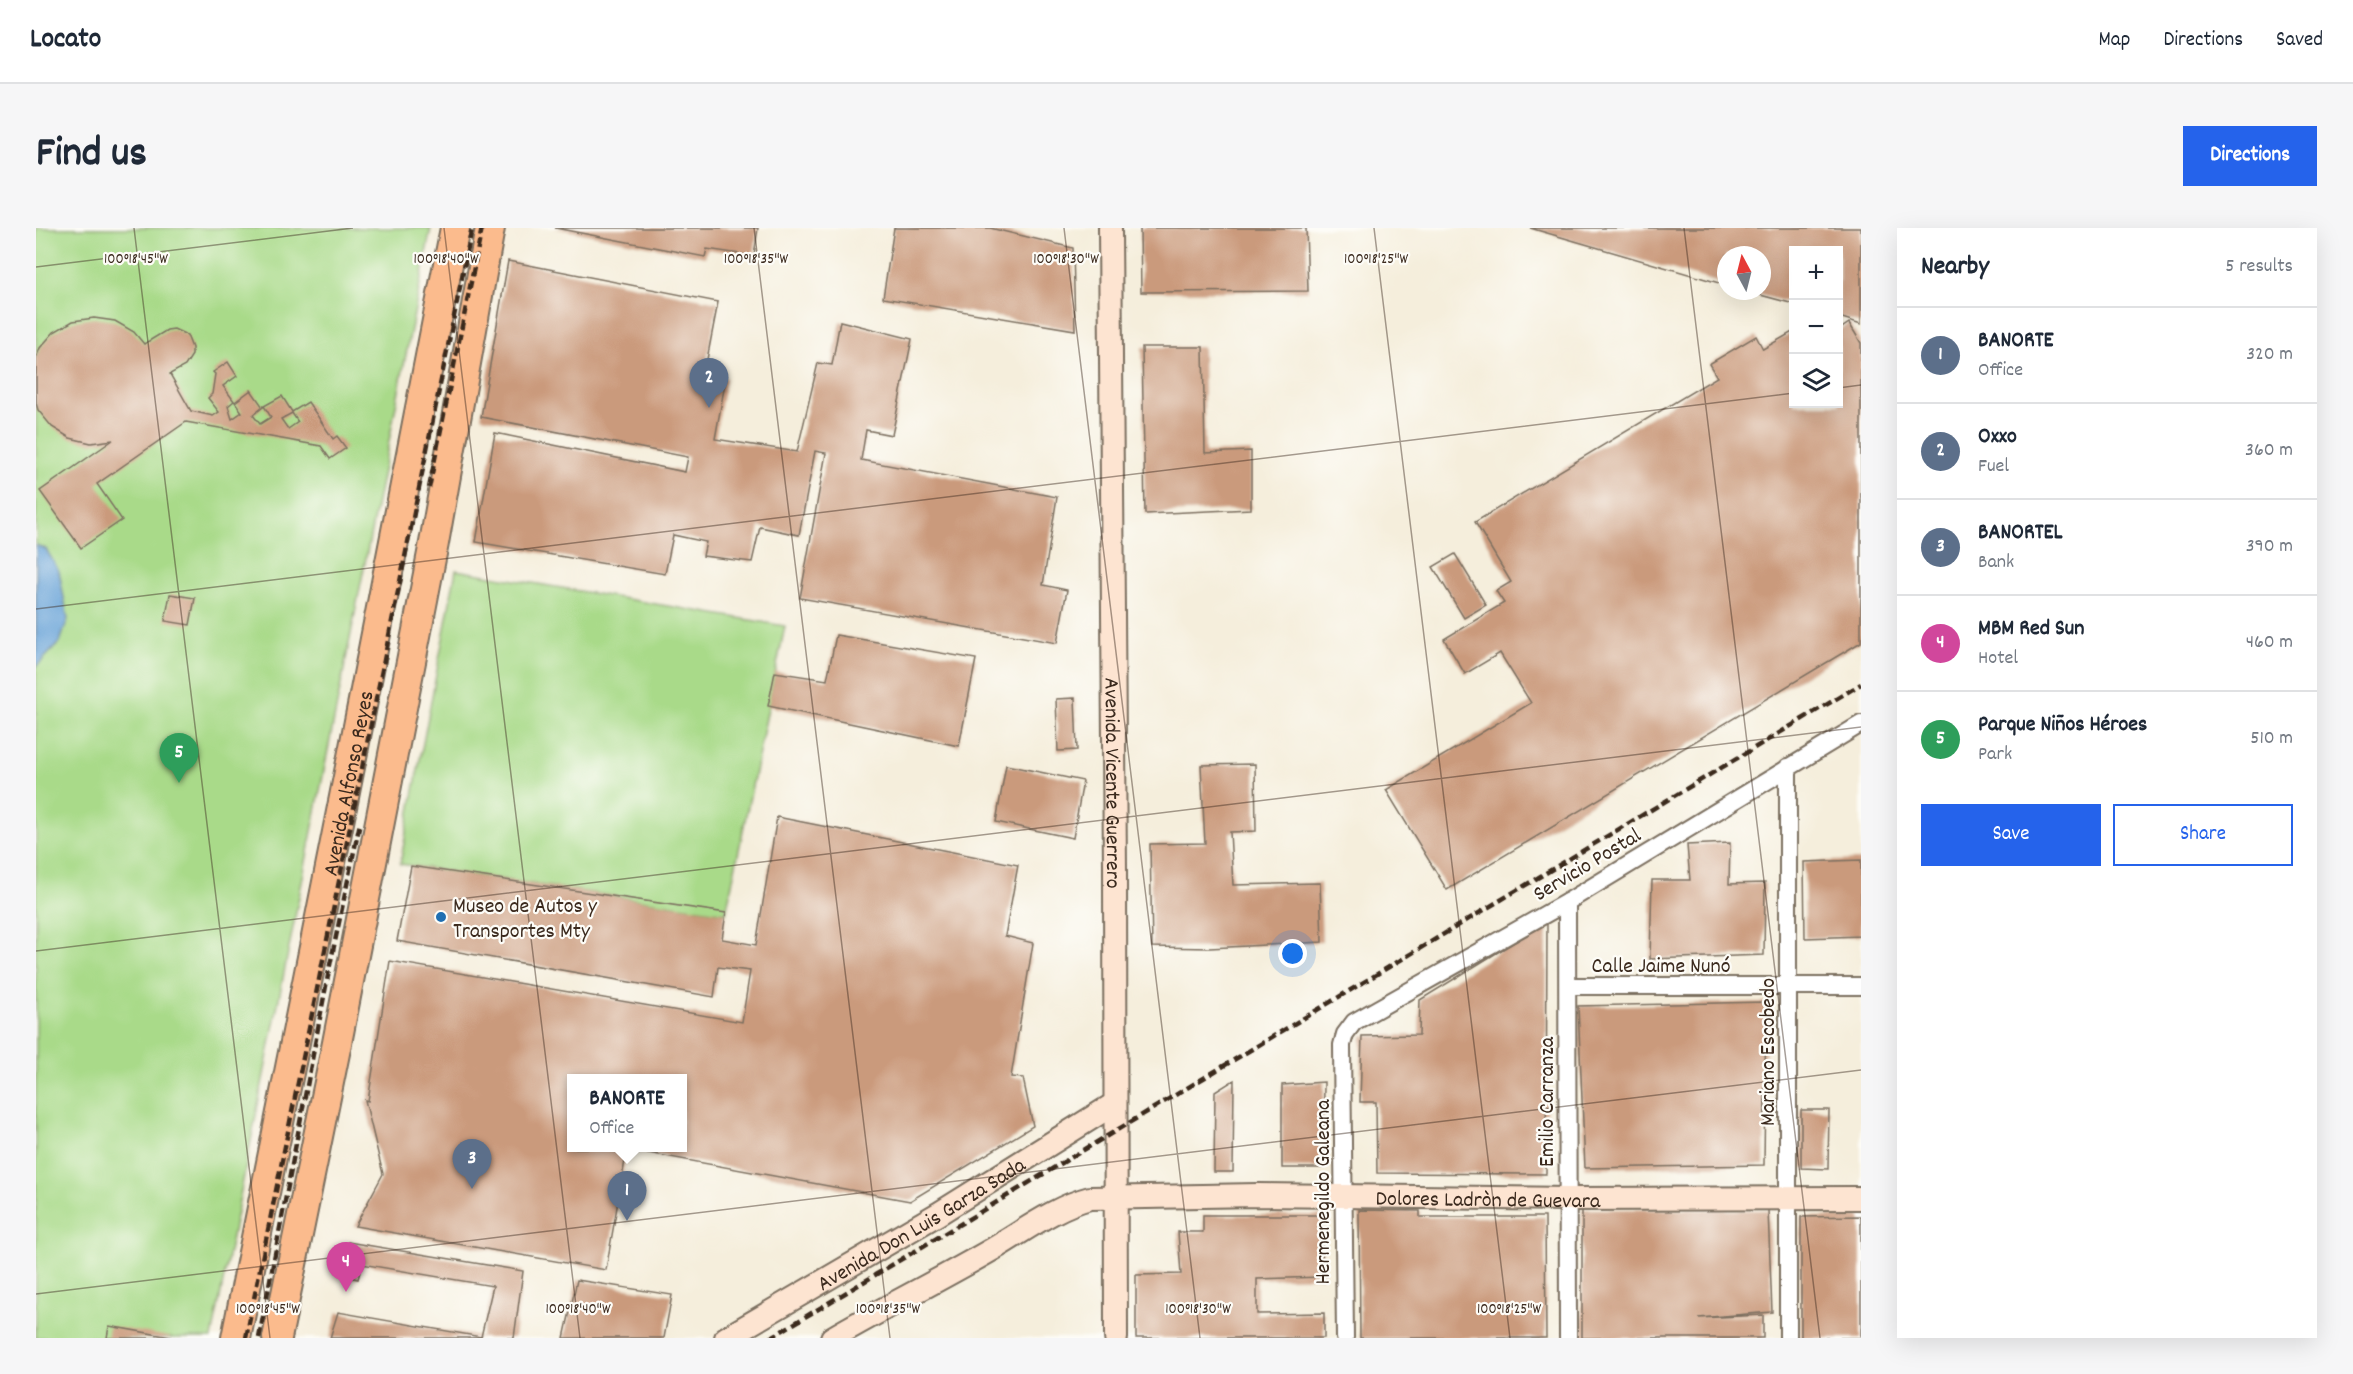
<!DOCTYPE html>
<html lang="en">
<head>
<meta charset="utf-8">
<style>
  :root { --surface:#fff; --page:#f6f6f7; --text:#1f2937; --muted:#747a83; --line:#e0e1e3; --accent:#2563eb }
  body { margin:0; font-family:Dekko,sans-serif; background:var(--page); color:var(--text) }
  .controls { position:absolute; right:18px; top:18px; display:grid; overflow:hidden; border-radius:0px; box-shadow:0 6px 24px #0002 }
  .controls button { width:54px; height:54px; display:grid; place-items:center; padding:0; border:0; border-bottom:2px solid var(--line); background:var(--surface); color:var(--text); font:30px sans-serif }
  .compass { position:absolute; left:1681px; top:18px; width:54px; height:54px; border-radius:50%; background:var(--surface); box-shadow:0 6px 24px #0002; rotate:353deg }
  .you { position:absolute; left:1257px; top:726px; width:21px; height:21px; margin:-15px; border:4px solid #fff; border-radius:50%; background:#1a73e8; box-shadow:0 0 0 9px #1a73e833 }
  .badge { display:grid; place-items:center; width:39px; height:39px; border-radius:50%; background:var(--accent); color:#fff; font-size:20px; font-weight:700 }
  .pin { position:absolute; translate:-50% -50px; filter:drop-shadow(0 2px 3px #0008) }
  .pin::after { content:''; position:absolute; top:32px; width:21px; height:18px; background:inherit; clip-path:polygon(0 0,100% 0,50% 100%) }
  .popup { position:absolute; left:531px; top:846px; width:120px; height:78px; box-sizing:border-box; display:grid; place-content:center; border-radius:0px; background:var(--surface); filter:drop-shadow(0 2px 4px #0005); font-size:20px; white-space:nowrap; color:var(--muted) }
  .popup b { font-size:22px; color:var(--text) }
  .popup::after { content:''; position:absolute; left:50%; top:100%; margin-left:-12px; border:12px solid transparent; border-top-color:var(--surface) }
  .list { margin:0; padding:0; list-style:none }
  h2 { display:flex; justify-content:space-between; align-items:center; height:78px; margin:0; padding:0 24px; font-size:26px }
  h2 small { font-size:20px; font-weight:400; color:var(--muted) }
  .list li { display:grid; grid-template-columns:39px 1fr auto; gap:18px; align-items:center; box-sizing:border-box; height:96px; padding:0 24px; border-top:2px solid var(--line) }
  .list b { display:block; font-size:22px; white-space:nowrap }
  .list p { margin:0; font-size:20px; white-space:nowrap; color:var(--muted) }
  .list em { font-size:20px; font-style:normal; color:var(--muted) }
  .actions { display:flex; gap:12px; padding:18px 24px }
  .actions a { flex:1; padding:14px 0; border:2px solid var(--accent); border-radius:0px; text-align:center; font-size:21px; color:var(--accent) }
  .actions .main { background:var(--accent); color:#fff }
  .icon { flex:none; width:33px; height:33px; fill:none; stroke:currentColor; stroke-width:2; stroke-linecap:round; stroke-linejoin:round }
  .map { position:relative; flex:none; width:1825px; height:1110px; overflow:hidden; border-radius:0px }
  header { display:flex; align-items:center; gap:36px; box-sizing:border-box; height:84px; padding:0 30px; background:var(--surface); border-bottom:2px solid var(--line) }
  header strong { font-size:28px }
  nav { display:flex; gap:33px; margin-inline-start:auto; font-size:21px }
  .intro { display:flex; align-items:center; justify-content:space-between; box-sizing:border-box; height:144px; padding:0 36px }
  h1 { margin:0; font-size:42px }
  .button { padding:15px 27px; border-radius:0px; background:var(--accent); color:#fff; font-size:21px; font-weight:700 }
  main { display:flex; gap:36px; padding:0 36px }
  aside { flex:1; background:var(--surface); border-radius:0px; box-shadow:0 6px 24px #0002 }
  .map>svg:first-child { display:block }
  .green { fill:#a9da89; stroke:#728254; stroke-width:1.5 }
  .water { fill:#67a3d8; stroke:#51667b; stroke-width:1.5 }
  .building { fill:#ca9a7c; fill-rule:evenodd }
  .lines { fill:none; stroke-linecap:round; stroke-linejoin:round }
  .street-casing { stroke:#7c6f60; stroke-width:20 }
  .secondary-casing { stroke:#7c6f60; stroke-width:26 }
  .highway-casing { stroke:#7c6f60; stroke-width:32 }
  .street { stroke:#fff; stroke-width:16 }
  .secondary { stroke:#fde4d1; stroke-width:22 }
  .highway { stroke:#fbbb8d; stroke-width:28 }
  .rail { stroke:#3b2a1e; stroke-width:4.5; stroke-dasharray:9 4.5; stroke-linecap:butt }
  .ticks { fill:none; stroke:#3b2a1e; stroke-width:1.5; stroke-opacity:0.45 }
  .poi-dot { fill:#1f6fb2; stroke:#fdfcf7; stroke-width:2 }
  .labels { text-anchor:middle; stroke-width:4.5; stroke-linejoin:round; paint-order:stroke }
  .street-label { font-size:22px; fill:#3b2a1e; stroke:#fdfcf7 }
  .poi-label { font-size:22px; fill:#3b2a1e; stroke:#fdfcf7; text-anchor:start }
  .ticks-label { font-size:15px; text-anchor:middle; fill:#3b2a1e; stroke:#fdfcf7; stroke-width:4.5; stroke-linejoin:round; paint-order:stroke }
</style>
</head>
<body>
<header>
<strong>Locato</strong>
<nav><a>Map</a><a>Directions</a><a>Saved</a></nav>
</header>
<div class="intro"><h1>Find us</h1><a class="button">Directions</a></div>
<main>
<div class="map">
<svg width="1825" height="1110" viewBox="0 0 1825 1110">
  <rect width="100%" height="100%" fill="#fdfcf7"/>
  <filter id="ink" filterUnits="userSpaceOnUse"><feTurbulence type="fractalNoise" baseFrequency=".0167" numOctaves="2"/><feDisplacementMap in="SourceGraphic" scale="12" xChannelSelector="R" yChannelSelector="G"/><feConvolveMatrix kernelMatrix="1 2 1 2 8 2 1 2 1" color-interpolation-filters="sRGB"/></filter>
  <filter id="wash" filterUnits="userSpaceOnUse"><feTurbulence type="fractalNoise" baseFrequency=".008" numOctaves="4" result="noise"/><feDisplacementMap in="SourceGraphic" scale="24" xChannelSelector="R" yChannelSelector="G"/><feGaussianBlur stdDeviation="1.35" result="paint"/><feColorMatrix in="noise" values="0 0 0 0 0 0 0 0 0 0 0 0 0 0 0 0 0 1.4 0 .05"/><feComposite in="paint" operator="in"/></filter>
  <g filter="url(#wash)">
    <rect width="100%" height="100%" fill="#f5eedc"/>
    <g class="green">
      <polygon points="0,0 395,0 176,1110 0,1110"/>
      <polygon points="420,342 749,398 690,685 364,636"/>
    </g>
    <polygon class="water" points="0,317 10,321 23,343 32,391 24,414 0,439"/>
    <g id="blocks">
      <g class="building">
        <polygon points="519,0 722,0 718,28 671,21 669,29"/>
        <polygon points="858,0 954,0 1037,20 1039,102 847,70"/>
        <polygon points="1104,0 1270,0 1272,63 1105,64"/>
        <polygon points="1494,0 1825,0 1825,96 1803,89 1803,22 1758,22 1758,76 1713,64 1726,63 1726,27 1690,27 1690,57"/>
        <polygon points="472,33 682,74 668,147 690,150 679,211 761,224 782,135 796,137 804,93 876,111 856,207 830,202 825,232 1021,269 1007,357 1031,362 1021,415 764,370 790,225 779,223 763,307 724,299 716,334 667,328 670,314 637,307 629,346 440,314 459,205 649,244 652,229 445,189"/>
        <path d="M58,90L79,93L98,104L108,116L131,102L138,101L151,107L156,120V127L149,138L134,146L155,183L177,188L183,184L172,170L176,166L179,146L177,144L192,134L201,148L187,158L198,173L192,178L196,191L206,184L199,174L215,162L227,179L217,187L224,196L235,189L228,178L246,168L256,184L272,174L297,211L301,208L310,220L294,231L285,218L150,194L61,256L86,292L45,320L4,263L77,212L55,215L34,210L16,199L2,182L0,175V130L4,120L18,104L37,93ZM256,185L262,194L252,201L245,191Z"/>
        <polygon points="1813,95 1825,115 1825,414 1411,662 1350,562 1495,475 1464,425 1429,446 1408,411 1468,375 1460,363 1475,354 1439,294 1681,149 1673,136 1720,108 1727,121 1758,103 1758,176 1803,176 1803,102"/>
        <polygon points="1106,119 1167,119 1169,225 1215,223 1215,281 1109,286"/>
        <polygon points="1419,326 1450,377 1428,390 1397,339"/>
        <polygon points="134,366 159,370 154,397 129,393"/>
        <polygon points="800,407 940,431 923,518 732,478 739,444 791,452"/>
        <polygon points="1039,470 1041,522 1022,523 1020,471"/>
        <polygon points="1219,536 1220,603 1194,604 1197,657 1284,655 1286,714 1174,720 1116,719 1114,616 1169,615 1165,537"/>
        <polygon points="970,537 1047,553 1037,610 960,594"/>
        <path d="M741,589L982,637L969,708L997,715L975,849L987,850L997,898L874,973L591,921L570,1042L319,998L347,946L329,872L332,873L354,733L706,794L714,743L682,739L678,769L361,713L375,638L690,685L686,711L720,717ZM536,850H646V920H536Z"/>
        <polygon points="1694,615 1693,656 1729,655 1728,727 1614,731 1616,652 1654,652 1651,617"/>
        <polygon points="1825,632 1825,708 1769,710 1768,634"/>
        <polygon points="1511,694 1510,946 1341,945 1340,874 1324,874 1326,808 1383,807 1384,772"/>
        <polygon points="1730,774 1728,937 1549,940 1542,778"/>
        <polygon points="1198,852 1197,944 1178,944 1179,864"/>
        <polygon points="1288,854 1287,940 1246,940 1246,857"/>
        <polygon points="1765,882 1793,882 1792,941 1765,940"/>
        <polygon points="1546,981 1732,982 1736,1084 1662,1090 1727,1087 1727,1110 1546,1110"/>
        <polygon points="1323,982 1384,983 1384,989 1509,989 1510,1110 1324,1110"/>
        <polygon points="1167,987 1285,987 1287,1049 1221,1051 1221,1086 1288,1085 1288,1110 1100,1110 1100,1047 1145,1046 1142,1004 1167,1004"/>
        <polygon points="1825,988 1825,1110 1765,1110 1765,989"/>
        <polygon points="312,1014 487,1043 478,1110 294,1110 302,1084 445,1109 457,1058 326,1036 322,1051 304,1047"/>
        <polygon points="541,1052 636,1067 628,1110 528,1110"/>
        <polygon points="73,1098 134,1109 134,1110 71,1110"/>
      </g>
    </g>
  </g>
  <g filter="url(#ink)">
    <use href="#blocks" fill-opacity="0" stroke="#7c6f60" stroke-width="1.5"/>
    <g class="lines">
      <defs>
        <g id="street">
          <polyline points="1531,674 1532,1110"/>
          <polyline points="1532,758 1825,758"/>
          <polyline points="1309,1110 1306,817 1309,806 1318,794 1531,674 1825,496"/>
          <polyline points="1752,1110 1752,539"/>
        </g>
        <g id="secondary">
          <path id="s1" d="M1074,0L1079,641L1080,1110"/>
          <path id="s2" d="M690,1110L902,986L1078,876"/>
          <path id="s3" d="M796,1110C849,1079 904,1052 957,1021C988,1003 1019,979 1054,970L1222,967L1532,971L1825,970"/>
        </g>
        <g id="highway">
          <path id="s4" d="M200,1110L318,519L419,0"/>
          <polyline points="241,1110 301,815 398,315 454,0"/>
        </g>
      </defs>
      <use href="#street" class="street-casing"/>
      <use href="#secondary" class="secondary-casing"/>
      <use href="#highway" class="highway-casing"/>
      <use href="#street" class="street"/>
      <use href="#secondary" class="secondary"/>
      <use href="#highway" class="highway"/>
      <g class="rail">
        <polyline points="393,260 446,0"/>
        <polyline points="210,1110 436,0"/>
        <polyline points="223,1110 294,737 324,595"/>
        <polyline points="734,1110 1825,456"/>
      </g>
    </g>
  </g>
  <path class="ticks" d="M98,0L234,1110M408,0L544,1110M718,0L854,1110M1028,0L1164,1110M1338,0L1474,1110M1648,0L1784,1110M0,39L317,0M1802,160L1825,157M0,381L1758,165M0,723L1825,499M0,1066L1825,842"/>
  <circle class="poi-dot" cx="405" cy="689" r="6"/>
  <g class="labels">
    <g class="street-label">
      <text dy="8" stroke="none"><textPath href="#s4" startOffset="566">Avenida Alfonso Reyes</textPath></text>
      <text dy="8" stroke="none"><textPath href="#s1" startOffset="555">Avenida Vicente Guerrero</textPath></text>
      <text transform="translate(1550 635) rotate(-31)" y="8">Servicio Postal</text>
      <text x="1625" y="744">Calle Jaime Nunó</text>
      <text transform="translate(1730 824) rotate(-90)" y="8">Mariano Escobedo</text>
      <text transform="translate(1509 874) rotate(-90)" y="8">Emilio Carranza</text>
      <text transform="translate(1285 964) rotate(-90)" y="8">Hermenegildo Galeana</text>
      <text dy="8" stroke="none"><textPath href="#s3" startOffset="692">Dolores Ladròn de Guevara</textPath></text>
      <text dy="8" stroke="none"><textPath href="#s2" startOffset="226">Avenida Don Luis Garza Sada</textPath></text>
    </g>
    <g class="poi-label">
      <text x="417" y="684">Museo de Autos y<tspan x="417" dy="25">Transportes Mty</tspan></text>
    </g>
  </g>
  <g class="ticks-label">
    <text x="100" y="35">100°18'45"W</text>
    <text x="410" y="35">100°18'40"W</text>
    <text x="720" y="35">100°18'35"W</text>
    <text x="1030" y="35">100°18'30"W</text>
    <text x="1340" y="35">100°18'25"W</text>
    <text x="232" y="1085">100°18'45"W</text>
    <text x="542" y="1085">100°18'40"W</text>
    <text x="852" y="1085">100°18'35"W</text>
    <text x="1162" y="1085">100°18'30"W</text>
    <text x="1473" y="1085">100°18'25"W</text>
  </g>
</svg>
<div class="controls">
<button>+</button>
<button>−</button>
<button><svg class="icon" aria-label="layers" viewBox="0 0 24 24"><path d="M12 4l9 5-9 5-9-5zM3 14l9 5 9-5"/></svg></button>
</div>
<svg class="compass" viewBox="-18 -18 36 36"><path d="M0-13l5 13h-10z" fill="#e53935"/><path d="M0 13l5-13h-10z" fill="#747a83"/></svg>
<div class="you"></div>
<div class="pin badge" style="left:591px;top:993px;background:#5c6f8a">1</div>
<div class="popup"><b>BANORTE</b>Office</div>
<div class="pin badge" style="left:673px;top:180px;background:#5c6f8a">2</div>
<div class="pin badge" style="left:436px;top:961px;background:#5c6f8a">3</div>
<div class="pin badge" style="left:310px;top:1064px;background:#d1479c">4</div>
<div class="pin badge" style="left:143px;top:555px;background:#2e9e5b">5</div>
</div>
<aside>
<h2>Nearby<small>5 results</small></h2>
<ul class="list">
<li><span class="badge" style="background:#5c6f8a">1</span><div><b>BANORTE</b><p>Office</p></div><em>320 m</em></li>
<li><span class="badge" style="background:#5c6f8a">2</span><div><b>Oxxo</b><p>Fuel</p></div><em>360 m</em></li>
<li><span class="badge" style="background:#5c6f8a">3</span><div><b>BANORTEL</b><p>Bank</p></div><em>390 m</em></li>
<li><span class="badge" style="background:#d1479c">4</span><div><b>MBM Red Sun</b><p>Hotel</p></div><em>460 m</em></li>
<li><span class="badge" style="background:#2e9e5b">5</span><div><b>Parque Niños Héroes</b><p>Park</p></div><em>510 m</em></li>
</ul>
<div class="actions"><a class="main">Save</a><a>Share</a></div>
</aside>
</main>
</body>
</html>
